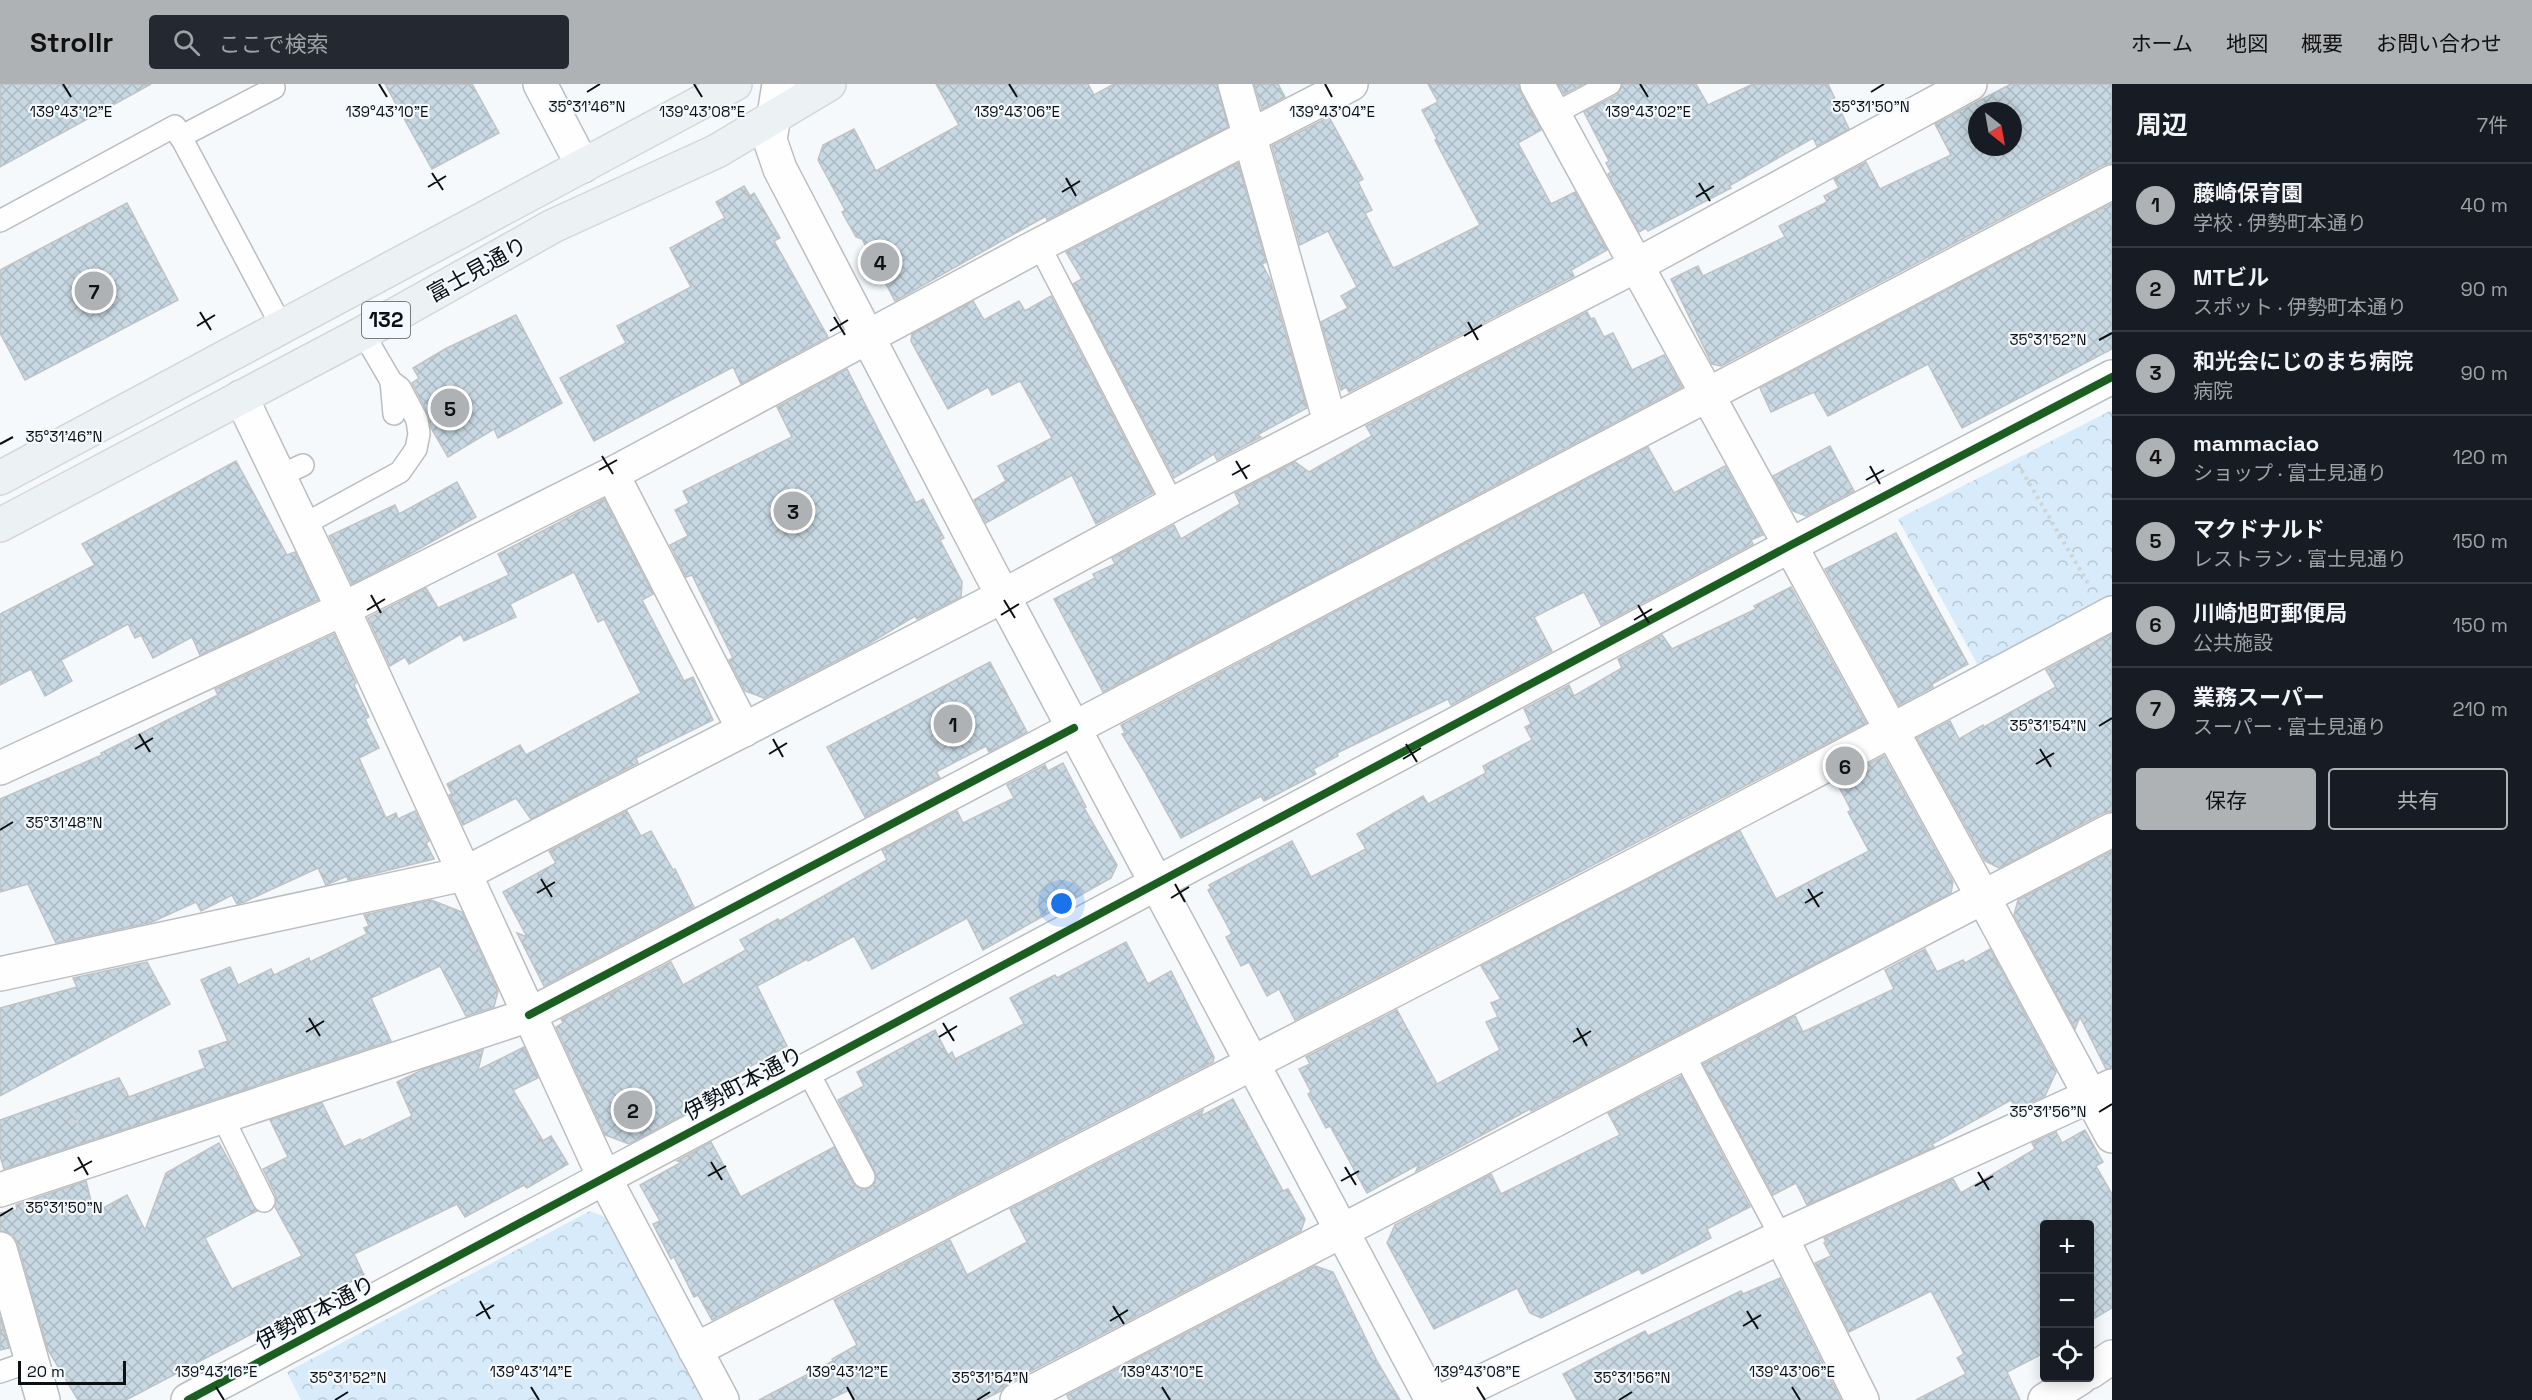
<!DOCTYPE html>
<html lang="ja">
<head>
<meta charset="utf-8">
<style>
  :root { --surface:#171b24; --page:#242831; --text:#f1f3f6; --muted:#9ea1a6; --line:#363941; --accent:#afb2b4 }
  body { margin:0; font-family:"Space Grotesk","Noto Sans JP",sans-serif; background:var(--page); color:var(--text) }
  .controls { position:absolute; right:18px; bottom:18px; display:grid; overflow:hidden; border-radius:6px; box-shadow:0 3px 15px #0003 }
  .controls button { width:54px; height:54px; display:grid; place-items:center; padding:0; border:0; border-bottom:2px solid var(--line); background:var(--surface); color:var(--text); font:30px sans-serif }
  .compass { position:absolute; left:1968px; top:18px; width:54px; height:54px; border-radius:50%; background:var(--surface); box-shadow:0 3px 15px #0003; rotate:149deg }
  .scale { position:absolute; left:18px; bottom:15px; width:108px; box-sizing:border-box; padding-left:6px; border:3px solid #0d1012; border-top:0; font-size:16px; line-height:21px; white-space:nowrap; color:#0d1012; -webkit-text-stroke:4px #f3f9fe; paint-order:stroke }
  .you { position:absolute; left:1062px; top:820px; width:21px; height:21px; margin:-15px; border:4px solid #fff; border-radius:50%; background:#1a73e8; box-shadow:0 0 0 9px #1a73e833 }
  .badge { display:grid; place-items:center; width:39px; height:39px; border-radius:50%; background:var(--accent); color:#111; font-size:20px; font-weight:700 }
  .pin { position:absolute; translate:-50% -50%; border:3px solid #fff; box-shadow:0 2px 6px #0006 }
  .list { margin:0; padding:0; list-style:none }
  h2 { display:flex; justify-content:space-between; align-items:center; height:78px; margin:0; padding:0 24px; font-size:26px }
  h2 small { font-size:20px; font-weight:400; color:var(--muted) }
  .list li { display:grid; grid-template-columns:39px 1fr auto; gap:18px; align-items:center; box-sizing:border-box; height:84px; padding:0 24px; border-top:2px solid var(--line) }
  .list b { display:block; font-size:22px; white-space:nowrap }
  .list p { margin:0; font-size:20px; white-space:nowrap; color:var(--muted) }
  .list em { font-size:20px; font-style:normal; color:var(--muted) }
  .actions { display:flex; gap:12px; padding:18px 24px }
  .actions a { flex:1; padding:14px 0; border:2px solid var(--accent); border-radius:6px; text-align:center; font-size:21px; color:var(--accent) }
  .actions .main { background:var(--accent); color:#111 }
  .icon { flex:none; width:33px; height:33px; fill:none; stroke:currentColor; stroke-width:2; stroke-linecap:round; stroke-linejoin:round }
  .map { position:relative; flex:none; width:2112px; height:1316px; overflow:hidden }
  header { display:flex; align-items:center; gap:36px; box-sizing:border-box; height:84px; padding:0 30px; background:var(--accent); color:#111 }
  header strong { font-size:28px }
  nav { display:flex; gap:33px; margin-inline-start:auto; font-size:21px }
  .search { width:420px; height:54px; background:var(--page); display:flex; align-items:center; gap:15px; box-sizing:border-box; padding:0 21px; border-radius:6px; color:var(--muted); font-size:22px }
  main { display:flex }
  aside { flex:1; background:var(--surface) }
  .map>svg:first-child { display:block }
  .park { fill:url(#park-crowns) }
  .building { fill:url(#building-cross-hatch); stroke:#c0c3c5; stroke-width:1.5; fill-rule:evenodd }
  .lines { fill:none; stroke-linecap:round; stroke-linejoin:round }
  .service-casing { stroke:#bbbec0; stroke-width:24 }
  .minor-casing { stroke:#bbbec0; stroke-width:36 }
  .tertiary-casing { stroke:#bbbec0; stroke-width:36 }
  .trunk-casing { stroke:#d5d6d7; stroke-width:36 }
  .path { stroke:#d2d4d4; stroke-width:4; stroke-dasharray:3 4.5; stroke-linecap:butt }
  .service { stroke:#fefefe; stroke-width:21 }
  .minor { stroke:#fefefe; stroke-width:33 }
  .tertiary { stroke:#fefefe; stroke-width:33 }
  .trunk { stroke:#ecf2f4; stroke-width:33 }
  .cycleway-casing { stroke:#f3f9fe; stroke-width:11 }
  .cycleway { stroke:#1b5e20; stroke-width:8 }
  .ticks { fill:none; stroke:#0d1012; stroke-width:2 }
  .labels { text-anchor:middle; stroke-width:4.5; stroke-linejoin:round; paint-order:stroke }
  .shield { fill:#f3f9fe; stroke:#525659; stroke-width:1.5 }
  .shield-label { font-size:21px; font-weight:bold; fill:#0d1012 }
  .street-label { font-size:22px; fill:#0d1012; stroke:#f3f9fe }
  .ticks-label { font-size:15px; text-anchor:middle; fill:#0d1012; stroke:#f3f9fe; stroke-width:4.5; stroke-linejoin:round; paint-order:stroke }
</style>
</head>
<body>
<header>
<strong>Strollr</strong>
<div class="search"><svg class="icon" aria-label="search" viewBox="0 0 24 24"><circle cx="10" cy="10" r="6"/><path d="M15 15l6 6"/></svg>ここで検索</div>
<nav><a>ホーム</a><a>地図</a><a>概要</a><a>お問い合わせ</a></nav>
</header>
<main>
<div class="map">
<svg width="2112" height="1316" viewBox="0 0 2112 1316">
  <defs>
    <pattern id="park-crowns" width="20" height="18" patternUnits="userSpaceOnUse" patternTransform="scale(1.5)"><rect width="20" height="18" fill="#d7ebfa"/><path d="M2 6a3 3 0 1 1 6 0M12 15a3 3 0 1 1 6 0" fill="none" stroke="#b7c8d5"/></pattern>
    <pattern id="building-cross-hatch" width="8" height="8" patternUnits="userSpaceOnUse" patternTransform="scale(1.5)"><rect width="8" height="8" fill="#c9d9e3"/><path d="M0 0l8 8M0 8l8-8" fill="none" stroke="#abb9c2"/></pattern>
  </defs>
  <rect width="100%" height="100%" fill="#f6f9fb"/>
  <g class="park">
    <polygon points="2112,326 2112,519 1981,587 1898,435"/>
    <polygon points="590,1127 605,1133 702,1316 301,1316 287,1288"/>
  </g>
  <g class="building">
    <polygon points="0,0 151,0 0,83"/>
    <polygon points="385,0 472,0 499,49 432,85"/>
    <polygon points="936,0 1088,0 1094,11 1114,0 1217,0 1228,43 1047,136 1046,132 895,217 862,155 856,153 842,128 845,126 818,76 823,61 854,45 876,87 959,41"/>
    <polygon points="1254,0 1278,0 1285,13 1262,25"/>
    <polygon points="1428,0 1518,0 1521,9 1541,46 1518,59 1551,120 1575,108 1607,166 1571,186 1574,192 1349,308 1346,303 1341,306 1321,238 1348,224 1341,212 1357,203 1328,147 1300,161 1272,62 1329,33 1363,95 1358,98 1372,126 1365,129 1393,184 1398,182 1480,141 1435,56 1437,55 1422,26 1438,18"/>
    <polygon points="1558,0 1583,0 1564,10"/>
    <polygon points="1623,0 1696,0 1708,21 1753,0 1828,0 1849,45 1817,62 1813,54 1729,102 1731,104 1648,147 1646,144 1639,148 1608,90 1611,88 1606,79 1609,77 1584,28 1617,11"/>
    <path d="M2011,0H2112V79L2103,81L1721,282L1712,280L1671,195L1698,182L1703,192L1785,153L1779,142L1827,118L1824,112L1839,104L1834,95L1866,78L1880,105L1951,71L1935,40ZM1977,27H2013V63H1977Z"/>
    <polygon points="1238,79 1266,178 1262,180 1270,195 1307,324 1257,351 1261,353 1217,376 1214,370 1174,394 1073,200 1082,195 1066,168"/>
    <polygon points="744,102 750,112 754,109 780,154 774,157 828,253 741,300 733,283 594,357 560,294 626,259 617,242 691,203 670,164 725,134 716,118"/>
    <polygon points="127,119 178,216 25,296 0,249 0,186"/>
    <polygon points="2112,119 2112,265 1962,344 1928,280 1828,332 1814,308 1771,328 1760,304"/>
    <polygon points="1051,212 1153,409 1096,440 1072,391 986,439 974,416 1006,397 998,382 1052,354 1020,297 992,311 988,303 948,325 911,257 912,250 973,217 984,236 1019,217 1025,227"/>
    <polygon points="1587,228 1591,235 1594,234 1604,253 1613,249 1632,286 1664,271 1682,303 1103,608 1054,515 1095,494 1093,490 1115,480 1112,474 1174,441 1181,455 1240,420 1235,409 1295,378 1309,388 1372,352 1366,342"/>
    <polygon points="516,231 562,319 498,354 494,345 448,373 431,344 428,330 412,299 419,294 413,284 445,265"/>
    <polygon points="847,285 916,419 923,415 944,454 940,456 962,498 961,513 917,535 915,532 865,562 764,614 745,607 729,576 733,574 692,491 686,493 670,461 688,452 675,426 689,419 683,407 792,353 777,323"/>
    <polygon points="1830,362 1854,407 1806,432 1793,427 1773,392"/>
    <polygon points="1648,363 1674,409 1725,382 1763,451 1751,456 1753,460 1601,541 1584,508 1534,533 1552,567 1451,621 1448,615 1337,669 1338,672 1313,685 1316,690 1264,717 1261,712 1181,754 1143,685 1122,650 1125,649 1121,641"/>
    <polygon points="236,377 287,471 295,468 318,516 200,571 192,553 153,574 141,551 135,554 128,540 61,576 72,597 45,612 31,585 0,601 0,530 95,481 82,460"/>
    <polygon points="457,398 476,433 408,471 352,500 329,452 395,421 399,430"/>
    <polygon points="604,415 653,510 642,516 684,597 693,593 713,636 636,674 638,679 531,735 516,714 463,741 449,711 452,710 447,700 520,661 526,671 641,609 604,535 598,538 574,488 510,520 516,533 464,557 461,550 409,580 405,573 390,582 368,534 426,504 438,524 509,491 498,470"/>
    <polygon points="1896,449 1968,580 1932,600 1933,603 1899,621 1825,485"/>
    <polygon points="1791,503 1866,639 1295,936 1279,905 1267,912 1249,878 1241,882 1226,853 1232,850 1208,806 1211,804 1209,801 1292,757 1311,793 1366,765 1357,750 1423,712 1428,720 1486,689 1483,682 1532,656 1525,643 1531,640 1524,625 1569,601 1574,612 1622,584 1618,575 1662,551 1672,565 1756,525 1754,522"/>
    <polygon points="334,550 356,599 354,601 369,633 365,635 379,664 359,674 386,734 396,729 398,735 415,727 429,757 426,759 434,775 348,796 347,792 326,801 318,784 244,818 237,820 232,811 201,827 196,818 152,838 56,859 28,800 0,808 0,715 102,671 101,669 218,611 215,605"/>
    <polygon points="2112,550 2112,727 2103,729 1999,784 1985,777 1917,654 1950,637 1959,655 1983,641 1984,643 2056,603 2046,586"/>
    <polygon points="990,578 1027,648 989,668 986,662 936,688 940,694 865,733 827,663"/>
    <polygon points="1884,672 1953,798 1951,809 1531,1027 1530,1025 1416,1087 1419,1080 1367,1109 1330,1042 1326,1044 1308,1010 1311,1008 1299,985 1310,980 1306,973 1397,926 1437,1000 1500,966 1486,938 1498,933 1491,919 1501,915 1481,882 1740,747 1776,815 1869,767 1848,728 1851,726 1836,697"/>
    <polygon points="1063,679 1086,723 1084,724 1117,781 1111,794 983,866 967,834 872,885 854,852 808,877 807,875 757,902 787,962 689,1017 694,1025 629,1060 605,1051 556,943 563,939 561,935 671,878 683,901 746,866 740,856 778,835 780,837 887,776 882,766 957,727 963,739 1014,714 1007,701 1045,681 1048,687"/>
    <polygon points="627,727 641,752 651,747 673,786 675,785 694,823 544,902 517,849 527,853 503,808 556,779 549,767"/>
    <polygon points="2112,767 2112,984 2106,985 2080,933 2075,945 2014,831 2018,816"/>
    <polygon points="431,816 462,828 498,907 494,923 466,932 440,882 371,914 391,957 4,1085 0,1072 0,1036 119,994 129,1013 205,984 199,967 228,957 201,896 230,883 238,901 271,885 274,891 309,874 310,878 367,850 364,844 369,842 364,831"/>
    <polygon points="1126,858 1148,900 1171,887 1214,973 1213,978 712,1236 698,1211 694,1213 674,1173 671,1175 653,1140 660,1137 640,1101 682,1078 677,1077 711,1058 741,1113 834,1063 853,1099 863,1106 869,1104 875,1099 875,1088 838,1016 864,1002 857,988 935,946 948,971 952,968 955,975 1024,940 1010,914 1055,891 1057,894"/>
    <polygon points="1925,865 1937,888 1963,876 1965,879 1990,865 2056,988 2045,1012 2016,1025 2011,1016 1932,1060 1934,1063 1807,1121 1796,1099 1773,1111 1703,980 1795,932 1803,948 1894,905 1885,886"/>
    <polygon points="147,878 170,920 0,1012 0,924 77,903 73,894"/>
    <polygon points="524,963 538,994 513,1006 543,1057 551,1052 568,1080 527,1104 524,1101 465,1133 457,1120 354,1170 364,1191 126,1316 78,1316 48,1266 18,1160 13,1151 0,1147 0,1129 17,1126 16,1121 86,1097 94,1129 127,1111 145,1146 166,1089 219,1059 257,1127 205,1154 232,1205 302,1172 275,1123 276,1112 263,1085 288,1073 270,1036 322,1019 344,1063 360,1055 361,1057 412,1032 397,998 424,985 483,966 478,986"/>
    <polygon points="1681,992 1750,1123 1707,1145 1711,1154 1642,1190 1639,1185 1541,1234 1530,1229 1517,1204 1434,1245 1387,1159 1395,1141 1491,1090 1501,1110 1620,1051 1608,1029"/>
    <polygon points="1233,1015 1283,1107 1288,1105 1305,1135 1301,1147 1008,1299 1001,1307 983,1316 855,1316 849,1306 829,1316 759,1316 833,1277 832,1275 857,1261 834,1216 950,1156 967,1191 1027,1158 1010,1125 1203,1026 1201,1032"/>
    <polygon points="2085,1046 2103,1078 2096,1082 2112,1110 2112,1224 2090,1237 2090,1140 2044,1140 2044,1269 2007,1288 2020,1316 1916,1316 1966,1290 1957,1274 1964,1270 1931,1207 1849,1248 1815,1179 1831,1172 1824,1159 1826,1158 1824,1154 1953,1095 1961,1109 2035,1065 2032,1059 2056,1048 2062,1059"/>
    <polygon points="1315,1182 1333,1188 1378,1279 1400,1316 1069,1316 1067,1311"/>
    <polygon points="1780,1194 1841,1316 1577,1316 1563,1290 1645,1247 1648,1252 1741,1207 1743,1210"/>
    <polygon points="0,1233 9,1264 0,1266"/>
  </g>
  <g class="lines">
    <defs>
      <g id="service">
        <polyline points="1554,30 1610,0"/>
        <polyline points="180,53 274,4"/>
        <polyline points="0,137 175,42 282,243"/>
        <polyline points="1039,161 1173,420"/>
        <polyline points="391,297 394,330"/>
        <polyline points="279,392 303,381"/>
        <polyline points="303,441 400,388 416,365 419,350 417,336 400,304 391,297 363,249"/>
        <polyline points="1683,969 1781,1153"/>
        <polyline points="807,986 864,1093"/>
        <polyline points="223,1034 264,1117"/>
        <polyline points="0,1288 32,1277"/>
      </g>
      <g id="minor">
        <polyline points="540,0 583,82"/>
        <polyline points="1235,0 1330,338"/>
        <polyline points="1537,0 1983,813 2112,1052"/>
        <polyline points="241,313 343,525 605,1095 722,1316"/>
        <polyline points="612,390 744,646"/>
        <polyline points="0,684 343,525 612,390 1039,161 1351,0"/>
        <polyline points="0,890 464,790 1003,512 1173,420 1637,181 1970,0"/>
        <polyline points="0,1106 529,931 2112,98"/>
        <polyline points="1781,1153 1862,1316"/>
        <polyline points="0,1165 43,1316"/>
        <path d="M695,1266C1168,1022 1643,781 2112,529"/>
        <polyline points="2090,1288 2112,1273"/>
        <polyline points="188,1316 1791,461 2112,293"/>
        <polyline points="1017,1316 2112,746"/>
        <polyline points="1444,1316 1781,1153 2112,1002"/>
        <polyline points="2045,1316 2080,1294"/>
      </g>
      <polyline id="tertiary" points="779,0 770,56 780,85 992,491 1432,1316"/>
      <g id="trunk">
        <polyline points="0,394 735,0"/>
        <polyline points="0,441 363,249 553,142 717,67 829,0"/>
      </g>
    </defs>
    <use href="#service" class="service-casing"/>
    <use href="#minor" class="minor-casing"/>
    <use href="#tertiary" class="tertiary-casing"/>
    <use href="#trunk" class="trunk-casing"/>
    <g class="path">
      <polyline points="2018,380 2090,503"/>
      <polyline points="74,1029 78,1043"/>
    </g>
    <use href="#service" class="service"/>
    <use href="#minor" class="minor"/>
    <use href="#tertiary" class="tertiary"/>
    <use href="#trunk" class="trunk"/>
    <defs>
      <g id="cycleway">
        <polyline points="529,931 1074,644"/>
        <polyline points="188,1316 1791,461 2112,293"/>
      </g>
    </defs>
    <use href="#cycleway" class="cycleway-casing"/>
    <use href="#cycleway" class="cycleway"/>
  </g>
  <path class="ticks" d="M63,0L71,13M379,0L387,13M694,0L702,13M1009,0L1017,13M1325,0L1332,13M1640,0L1648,13M587,8L600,0M1871,8L1884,0M432,89L443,106M1066,94L1076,112M1699,99L1710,117M428,103L446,92M1062,108L1080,97M1696,113L1714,102M200,228L211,246M834,233L845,251M1468,238L1478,256M197,242L215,231M830,247L848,236M1464,252L1482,241M2099,256L2112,249M0,360L13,353M602,372L613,390M1236,377L1247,395M1870,382L1880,400M599,386L617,376M1232,391L1250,381M1866,396L1884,386M371,511L381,529M1004,516L1015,534M1638,521L1649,539M367,526L385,515M1001,531L1019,520M1634,536L1652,525M2099,642L2112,634M139,650L150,668M773,655L783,673M1406,660L1417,678M135,665L153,654M2040,665L2051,683M769,670L787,659M1403,675L1421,664M2036,680L2054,669M0,746L13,738M541,795L552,813M1175,800L1185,818M1808,805L1819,823M537,809L555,798M1171,814L1189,803M1805,819L1823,808M309,934L320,952M943,939L954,957M1577,944L1587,962M306,948L324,937M939,953L957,942M1573,958L1591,947M2099,1028L2112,1020M78,1073L88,1091M711,1078L722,1096M1345,1083L1356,1101M74,1087L92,1077M1978,1088L1989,1106M708,1092L726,1082M1341,1097L1359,1087M1975,1102L1993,1092M0,1132L13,1124M480,1217L490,1235M1113,1222L1124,1240M1747,1227L1758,1245M476,1232L494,1221M1110,1237L1128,1226M1743,1242L1761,1231M216,1303L224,1316M531,1303L539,1316M847,1303L854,1316M1162,1303L1170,1316M1477,1303L1485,1316M1792,1303L1800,1316M335,1316L348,1308M977,1316L990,1308M1619,1316L1632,1308"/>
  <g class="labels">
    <rect class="shield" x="362" y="218" width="48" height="36" rx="4.5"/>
    <g class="shield-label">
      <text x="386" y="243">132</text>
    </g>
    <g class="street-label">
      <text transform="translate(477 185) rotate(-29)" y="8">富士見通り</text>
      <text transform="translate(743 999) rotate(-28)" y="8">伊勢町本通り</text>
      <text transform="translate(315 1228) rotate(-28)" y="8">伊勢町本通り</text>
    </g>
  </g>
  <g class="ticks-label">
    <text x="587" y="28">35°31'46"N</text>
    <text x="1871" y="28">35°31'50"N</text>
    <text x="71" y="33">139°43'12"E</text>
    <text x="387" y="33">139°43'10"E</text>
    <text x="702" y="33">139°43'08"E</text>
    <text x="1017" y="33">139°43'06"E</text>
    <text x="1332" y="33">139°43'04"E</text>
    <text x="1648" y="33">139°43'02"E</text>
    <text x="2048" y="261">35°31'52"N</text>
    <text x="64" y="358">35°31'46"N</text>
    <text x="2048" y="647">35°31'54"N</text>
    <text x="64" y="744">35°31'48"N</text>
    <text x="2048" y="1033">35°31'56"N</text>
    <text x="64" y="1129">35°31'50"N</text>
    <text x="216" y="1293">139°43'16"E</text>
    <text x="531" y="1293">139°43'14"E</text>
    <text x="847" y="1293">139°43'12"E</text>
    <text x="1162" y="1293">139°43'10"E</text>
    <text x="1477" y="1293">139°43'08"E</text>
    <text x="1792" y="1293">139°43'06"E</text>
    <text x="348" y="1299">35°31'52"N</text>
    <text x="990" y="1299">35°31'54"N</text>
    <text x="1632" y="1299">35°31'56"N</text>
  </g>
</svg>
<div class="controls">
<button>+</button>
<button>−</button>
<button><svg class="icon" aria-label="locate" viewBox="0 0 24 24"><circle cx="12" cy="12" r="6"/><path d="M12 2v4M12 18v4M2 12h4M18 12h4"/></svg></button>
</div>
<svg class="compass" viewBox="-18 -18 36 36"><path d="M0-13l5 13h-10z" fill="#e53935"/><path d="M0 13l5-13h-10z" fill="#9ea1a6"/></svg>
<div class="scale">20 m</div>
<div class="you"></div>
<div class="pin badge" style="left:953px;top:640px">1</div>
<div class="pin badge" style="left:633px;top:1026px">2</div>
<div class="pin badge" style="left:793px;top:427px">3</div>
<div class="pin badge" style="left:880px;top:178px">4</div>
<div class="pin badge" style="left:450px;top:324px">5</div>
<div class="pin badge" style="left:1845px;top:682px">6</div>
<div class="pin badge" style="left:94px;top:207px">7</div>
</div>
<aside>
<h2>周辺<small>7件</small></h2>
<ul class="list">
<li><span class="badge">1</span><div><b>藤崎保育園</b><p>学校 · 伊勢町本通り</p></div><em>40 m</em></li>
<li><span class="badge">2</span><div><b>MTビル</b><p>スポット · 伊勢町本通り</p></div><em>90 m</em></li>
<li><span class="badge">3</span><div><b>和光会にじのまち病院</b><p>病院</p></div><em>90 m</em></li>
<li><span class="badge">4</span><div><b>mammaciao</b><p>ショップ · 富士見通り</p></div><em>120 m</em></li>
<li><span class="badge">5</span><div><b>マクドナルド</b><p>レストラン · 富士見通り</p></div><em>150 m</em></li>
<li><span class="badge">6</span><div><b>川崎旭町郵便局</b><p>公共施設</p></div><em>150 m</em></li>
<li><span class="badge">7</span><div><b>業務スーパー</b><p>スーパー · 富士見通り</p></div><em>210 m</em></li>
</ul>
<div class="actions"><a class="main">保存</a><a>共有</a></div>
</aside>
</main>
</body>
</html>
